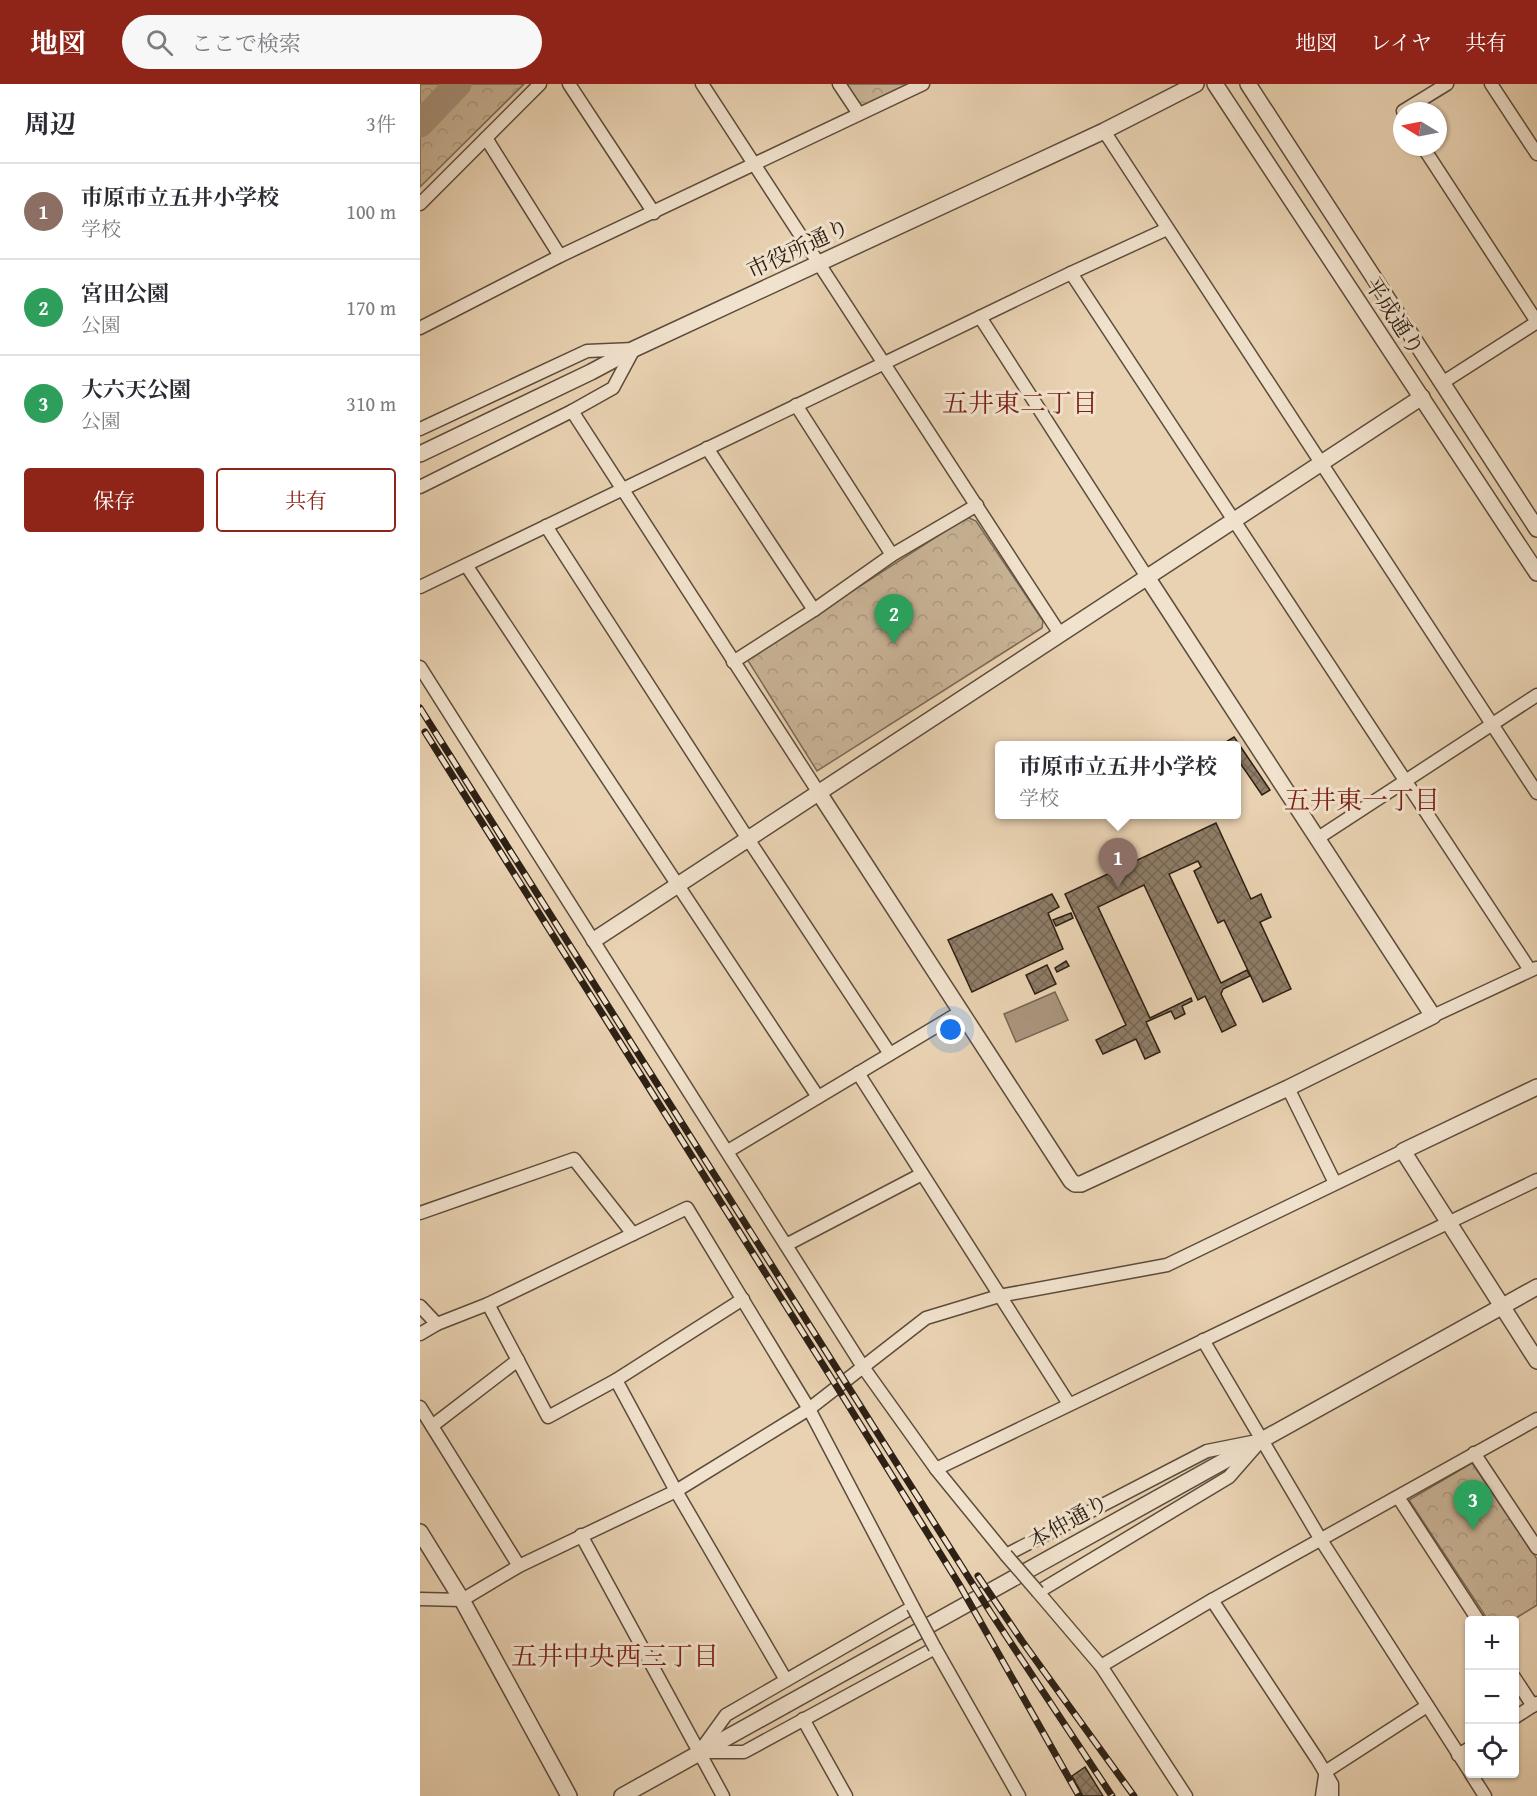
<!DOCTYPE html>
<html lang="ja">
<head>
<meta charset="utf-8">
<style>
  :root { --surface:#fff; --page:#f7f7f7; --text:#2b2b33; --muted:#7c7c81; --line:#e1e1e2; --accent:#8f2418 }
  body { margin:0; font-family:"Gentium Book Plus","Noto Serif JP",serif; background:var(--page); color:var(--text) }
  .controls { position:absolute; right:18px; bottom:18px; display:grid; overflow:hidden; border-radius:6px; box-shadow:0 2px 4px #0004 }
  .controls button { width:54px; height:54px; display:grid; place-items:center; padding:0; border:0; border-bottom:2px solid var(--line); background:var(--surface); color:var(--text); font:30px sans-serif }
  .compass { position:absolute; left:973px; top:18px; width:54px; height:54px; border-radius:50%; background:var(--surface); box-shadow:0 2px 4px #0004; rotate:280deg }
  .you { position:absolute; left:531px; top:946px; width:21px; height:21px; margin:-15px; border:4px solid #fff; border-radius:50%; background:#1a73e8; box-shadow:0 0 0 9px #1a73e833 }
  .badge { display:grid; place-items:center; width:39px; height:39px; border-radius:50%; background:var(--accent); color:#fff; font-size:20px; font-weight:700 }
  .pin { position:absolute; translate:-50% -50px; filter:drop-shadow(0 2px 3px #0008) }
  .pin::after { content:''; position:absolute; top:32px; width:21px; height:18px; background:inherit; clip-path:polygon(0 0,100% 0,50% 100%) }
  .popup { position:absolute; left:575px; top:657px; width:246px; height:78px; box-sizing:border-box; display:grid; place-content:center; border-radius:6px; background:var(--surface); filter:drop-shadow(0 2px 4px #0005); font-size:20px; white-space:nowrap; color:var(--muted) }
  .popup b { font-size:22px; color:var(--text) }
  .popup::after { content:''; position:absolute; left:50%; top:100%; margin-left:-12px; border:12px solid transparent; border-top-color:var(--surface) }
  .list { margin:0; padding:0; list-style:none }
  h2 { display:flex; justify-content:space-between; align-items:center; height:78px; margin:0; padding:0 24px; font-size:26px }
  h2 small { font-size:20px; font-weight:400; color:var(--muted) }
  .list li { display:grid; grid-template-columns:39px 1fr auto; gap:18px; align-items:center; box-sizing:border-box; height:96px; padding:0 24px; border-top:2px solid var(--line) }
  .list b { display:block; font-size:22px; white-space:nowrap }
  .list p { margin:0; font-size:20px; white-space:nowrap; color:var(--muted) }
  .list em { font-size:20px; font-style:normal; color:var(--muted) }
  .actions { display:flex; gap:12px; padding:18px 24px }
  .actions a { flex:1; padding:14px 0; border:2px solid var(--accent); border-radius:6px; text-align:center; font-size:21px; color:var(--accent) }
  .actions .main { background:var(--accent); color:#fff }
  .icon { flex:none; width:33px; height:33px; fill:none; stroke:currentColor; stroke-width:2; stroke-linecap:round; stroke-linejoin:round }
  .map { position:relative; flex:none; width:1117px; height:1712px; overflow:hidden }
  header { display:flex; align-items:center; gap:36px; box-sizing:border-box; height:84px; padding:0 30px; background:var(--accent); color:#fff }
  header strong { font-size:28px }
  nav { display:flex; gap:33px; margin-inline-start:auto; font-size:21px }
  .search { width:420px; height:54px; background:var(--page); display:flex; align-items:center; gap:15px; box-sizing:border-box; padding:0 21px; border-radius:33px; color:var(--muted); font-size:22px }
  main { display:flex }
  aside { flex:1; background:var(--surface) }
  .map>svg:first-child { display:block }
  .park { fill:url(#park-crowns); stroke:#7b6a56; stroke-width:1.5 }
  .water { fill:#a9957d; stroke:#776653; stroke-width:1.5 }
  .lines { fill:none; stroke-linecap:round; stroke-linejoin:round }
  .river { stroke:#a9957d; stroke-width:27 }
  .building { fill:url(#building-cross-hatch); stroke:#2d2015; stroke-width:1.5 }
  .minor-casing { stroke:#5c4c3c; stroke-width:15 }
  .tertiary-casing { stroke:#5c4c3c; stroke-width:18 }
  .minor { stroke:#f1e2cd; stroke-width:12 }
  .tertiary { stroke:#f1e2cd; stroke-width:15 }
  .rail-casing { stroke:#2d2015; stroke-width:7 }
  .rail { stroke:#f1e2cd; stroke-width:4.5; stroke-dasharray:14; stroke-linecap:butt }
  .minor-bridge-casing { stroke:#5c4c3c; stroke-width:15; stroke-linecap:butt }
  .minor-bridge { stroke:#f1e2cd; stroke-width:12 }
  .labels { text-anchor:middle; stroke-width:6; stroke-linejoin:round; paint-order:stroke }
  .street-label { font-size:22px; fill:#2d2015; stroke:#f1e2cd }
  .quarter-label { font-size:26px; fill:#7a1f14; stroke:#f1e2cd }
</style>
</head>
<body>
<header>
<strong>地図</strong>
<div class="search"><svg class="icon" aria-label="search" viewBox="0 0 24 24"><circle cx="10" cy="10" r="6"/><path d="M15 15l6 6"/></svg>ここで検索</div>
<nav><a>地図</a><a>レイヤ</a><a>共有</a></nav>
</header>
<main>
<aside>
<h2>周辺<small>3件</small></h2>
<ul class="list">
<li><span class="badge" style="background:#8d6e63">1</span><div><b>市原市立五井小学校</b><p>学校</p></div><em>100 m</em></li>
<li><span class="badge" style="background:#2e9e5b">2</span><div><b>宮田公園</b><p>公園</p></div><em>170 m</em></li>
<li><span class="badge" style="background:#2e9e5b">3</span><div><b>大六天公園</b><p>公園</p></div><em>310 m</em></li>
</ul>
<div class="actions"><a class="main">保存</a><a>共有</a></div>
</aside>
<div class="map">
<svg width="1117" height="1712" viewBox="0 0 1117 1712">
  <defs>
    <pattern id="park-crowns" width="20" height="18" patternUnits="userSpaceOnUse" patternTransform="scale(1.5)"><rect width="20" height="18" fill="#c9b497"/><path d="M2 6a3 3 0 1 1 6 0M12 15a3 3 0 1 1 6 0" fill="none" stroke="#ad9a81"/></pattern>
    <pattern id="building-cross-hatch" width="8" height="8" patternUnits="userSpaceOnUse" patternTransform="scale(1.5)"><rect width="8" height="8" fill="#8f7d67"/><path d="M0 0l8 8M0 8l8-8" fill="none" stroke="#756654"/></pattern>
  </defs>
  <rect width="100%" height="100%" fill="#e9d2b2"/>
  <filter id="stains"><feTurbulence type="fractalNoise" baseFrequency=".00333" numOctaves="4"/><feColorMatrix values="0 0 0 0 .2 0 0 0 0 .09 0 0 0 0 .02 0 0 0 .5 -.17"/></filter>
  <radialGradient id="worn" r=".72"><stop offset=".6" stop-color="#630" stop-opacity="0"/><stop offset="1" stop-color="#630" stop-opacity=".3"/></radialGradient>
  <g class="park">
    <polygon points="0,0 104,0 0,103"/>
    <polygon points="419,0 503,0 439,30"/>
    <polygon points="547,433 556,437 623,537 622,544 397,687 327,575"/>
    <polygon points="1052,1379 1117,1475 1117,1521 1093,1536 1068,1536 989,1416"/>
  </g>
  <polygon class="water" points="635,908 648,936 596,958 584,930"/>
  <g class="lines">
    <polyline class="river" points="0,40 38,0"/>
  </g>
  <g class="building">
    <polygon points="814,653 850,706 842,711 816,673 816,662 809,662 806,658"/>
    <polygon points="796,739 831,815 841,810 851,833 840,838 871,905 843,918 804,836 798,839 774,787 781,783 778,777 749,790 801,899 827,886 830,892 803,905 801,910 816,941 802,948 785,912 778,916 724,801 678,823 730,934 771,914 772,917 762,922 765,930 755,935 751,927 726,938 740,968 725,975 716,955 683,970 676,956 706,941 645,810"/>
    <polygon points="632,810 639,823 628,829 643,865 552,908 528,856"/>
    <polygon points="651,829 653,834 636,842 633,836"/>
    <polygon points="646,877 649,882 637,888 635,884"/>
    <polygon points="627,881 636,900 615,910 606,891"/>
    <polygon points="665,1683 683,1712 663,1712 652,1692"/>
  </g>
  <g class="lines">
    <defs>
      <g id="minor">
        <polyline points="149,0 234,129"/>
        <polyline points="282,0 640,550"/>
        <polyline points="419,0 439,30"/>
        <polyline points="1071,0 1117,70"/>
        <polyline points="983,27 1027,0"/>
        <polyline points="684,47 1117,709"/>
        <polyline points="66,54 140,172"/>
        <polyline points="1003,63 1117,238"/>
        <polyline points="0,120 120,0"/>
        <polyline points="651,189 1110,886"/>
        <polyline points="560,233 727,493"/>
        <polyline points="0,244 140,172 503,0"/>
        <polyline points="1022,299 1117,238"/>
        <polyline points="376,321 472,471"/>
        <polyline points="152,327 399,709"/>
        <polyline points="0,345 167,267 214,265 193,304 152,327 0,403"/>
        <polyline points="287,364 394,526"/>
        <polyline points="126,442 328,755 470,970"/>
        <polyline points="46,481 398,1013"/>
        <polyline points="0,503 651,189 747,145"/>
        <polyline points="313,578 394,526 472,471 557,421"/>
        <polyline points="0,583 443,1283 516,1385 586,1471 787,1367 832,1358"/>
        <polyline points="898,754 1117,611"/>
        <polyline points="1013,932 1116,884"/>
        <polyline points="438,989 649,1320"/>
        <polyline points="868,1004 915,1099"/>
        <polyline points="308,1067 542,927"/>
        <polyline points="0,1129 154,1075 213,1150"/>
        <polyline points="366,1161 502,1090"/>
        <polyline points="68,1220 128,1333 196,1296 323,1215"/>
        <polyline points="0,1222 17,1240"/>
        <polyline points="0,1250 17,1240 68,1220 267,1124 389,1325 493,1523 306,1631 280,1667"/>
        <polyline points="783,1256 901,1456 1050,1688"/>
        <polyline points="196,1296 256,1407 366,1596"/>
        <polyline points="0,1323 99,1482"/>
        <polyline points="12,1342 98,1276"/>
        <polyline points="1054,1369 1117,1464"/>
        <polyline points="516,1385 1117,1096"/>
        <polyline points="978,1413 1058,1536"/>
        <polyline points="161,1451 303,1712"/>
        <polyline points="0,1515 42,1516 99,1482 256,1407 389,1325 506,1234 579,1212 747,1181 983,1067"/>
        <polyline points="792,1516 897,1675 912,1700 912,1712"/>
        <polyline points="681,1582 792,1516 1117,1335"/>
        <polyline points="1094,1593 1113,1622"/>
        <polyline points="1094,1634 1117,1619"/>
        <polyline points="383,1635 426,1712"/>
        <polyline points="280,1668 324,1668 515,1564 599,1712"/>
        <polyline points="1038,1671 1050,1664"/>
        <polyline points="905,1688 1007,1622"/>
        <polyline points="1051,1690 1065,1712"/>
        <polyline points="766,1712 681,1582 618,1508 809,1393 837,1361"/>
        <polyline points="902,1712 905,1692"/>
      </g>
      <g id="tertiary">
        <polyline points="795,0 1117,489"/>
        <polyline points="828,0 1117,445"/>
        <polyline points="0,370 171,288 214,265 684,47 776,0"/>
        <polyline points="399,709 651,1097 655,1100 661,1100 868,1004 1013,932 727,493"/>
        <polyline points="174,856 1002,313"/>
        <polyline points="1117,1003 983,1067 1117,1277"/>
        <polyline points="0,1448 42,1516 149,1712"/>
        <polyline points="202,1712 1117,1203"/>
      </g>
    </defs>
    <use href="#minor" class="minor-casing"/>
    <use href="#tertiary" class="tertiary-casing"/>
    <use href="#minor" class="minor"/>
    <use href="#tertiary" class="tertiary"/>
    <defs>
      <g id="rail">
        <polyline points="0,624 571,1529 692,1712"/>
        <polyline points="5,648 417,1303 539,1500 659,1712"/>
        <polyline points="558,1492 602,1557 714,1712"/>
      </g>
    </defs>
    <use href="#rail" class="rail-casing"/>
    <use href="#rail" class="rail"/>
    <defs>
      <g id="minor-bridge">
        <polyline points="586,1471 618,1508"/>
        <polyline points="493,1523 515,1564"/>
      </g>
    </defs>
    <use href="#minor-bridge" class="minor-bridge-casing"/>
    <use href="#minor-bridge" class="minor-bridge"/>
  </g>
  <g class="labels">
    <g class="street-label">
      <text transform="translate(378 164) rotate(-25)" y="8">市役所通り</text>
      <text transform="translate(975 232) rotate(57)" y="8">平成通り</text>
      <text transform="translate(648 1437) rotate(-29)" y="8">本仲通り</text>
    </g>
    <g class="quarter-label">
      <text x="600" y="328">五井東二丁目</text>
      <text x="942" y="725">五井東一丁目</text>
      <text x="195" y="1581">五井中央西三丁目</text>
    </g>
  </g>
  <rect width="100%" height="100%" filter="url(#stains)"/>
  <rect width="100%" height="100%" fill="url(#worn)"/>
</svg>
<div class="controls">
<button>+</button>
<button>−</button>
<button><svg class="icon" aria-label="locate" viewBox="0 0 24 24"><circle cx="12" cy="12" r="6"/><path d="M12 2v4M12 18v4M2 12h4M18 12h4"/></svg></button>
</div>
<svg class="compass" viewBox="-18 -18 36 36"><path d="M0-13l5 13h-10z" fill="#e53935"/><path d="M0 13l5-13h-10z" fill="#7c7c81"/></svg>
<div class="you"></div>
<div class="pin badge" style="left:698px;top:804px;background:#8d6e63">1</div>
<div class="popup"><b>市原市立五井小学校</b>学校</div>
<div class="pin badge" style="left:474px;top:560px;background:#2e9e5b">2</div>
<div class="pin badge" style="left:1053px;top:1446px;background:#2e9e5b">3</div>
</div>
</main>
</body>
</html>
